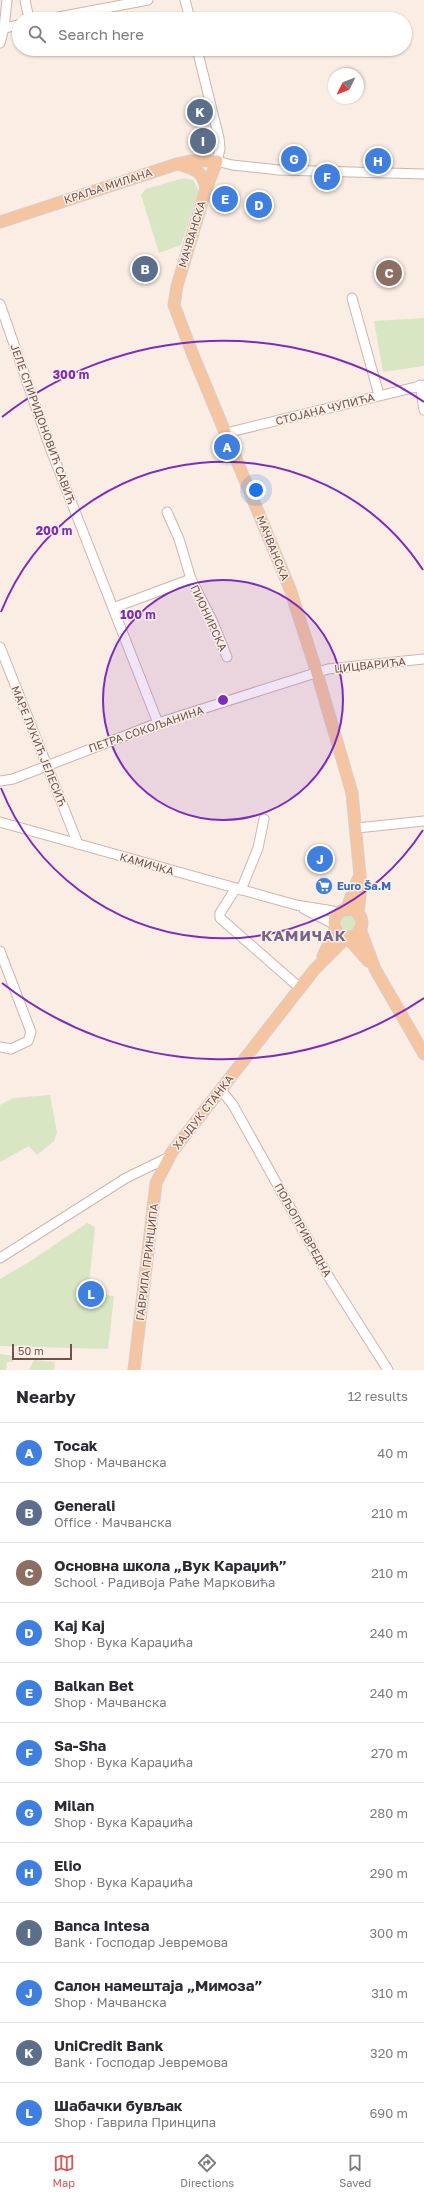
<!DOCTYPE html>
<html lang="en">
<head>
<meta charset="utf-8">
<style>
  :root { --surface:#fff; --page:#f2f2f3; --text:#2b2b33; --muted:#7c7c81; --line:#e1e1e2; --accent:#db5651 }
  body { margin:0; font-family:"Golos Text",sans-serif; background:var(--page); color:var(--text) }
  .compass { position:absolute; left:328px; top:68px; width:36px; height:36px; border-radius:50%; background:var(--surface); box-shadow:0 1px 3px #0004; rotate:227deg }
  .scale { position:absolute; left:12px; bottom:10px; width:60px; box-sizing:border-box; padding-left:4px; border:2px solid #70514b; border-top:0; font-size:11px; line-height:14px; white-space:nowrap; color:#70514b; -webkit-text-stroke:3px #fdf1e8; paint-order:stroke }
  .you { position:absolute; left:256px; top:490px; width:14px; height:14px; margin:-10px; border:3px solid #fff; border-radius:50%; background:#1a73e8; box-shadow:0 0 0 6px #1a73e833 }
  .badge { display:grid; place-items:center; width:26px; height:26px; border-radius:50%; background:var(--accent); color:#fff; font-size:13px; font-weight:700 }
  .pin { position:absolute; translate:-50% -50%; border:2px solid #fff; box-shadow:0 1px 4px #0006 }
  .list { margin:0; padding:0; list-style:none }
  h2 { display:flex; justify-content:space-between; align-items:center; height:52px; margin:0; padding:0 16px; font-size:17px }
  h2 small { font-size:13px; font-weight:400; color:var(--muted) }
  .list li { display:grid; grid-template-columns:26px 1fr auto; gap:12px; align-items:center; box-sizing:border-box; height:60px; padding:0 16px; border-top:1px solid var(--line) }
  .list b { display:block; font-size:15px; white-space:nowrap }
  .list p { margin:0; font-size:13px; white-space:nowrap; color:var(--muted) }
  .list em { font-size:13px; font-style:normal; color:var(--muted) }
  .icon { flex:none; width:22px; height:22px; fill:none; stroke:currentColor; stroke-width:2; stroke-linecap:round; stroke-linejoin:round }
  .map { position:relative; flex:none; width:424px; height:1370px; overflow:hidden }
  .search { position:absolute; background:var(--surface); box-shadow:0 1px 3px #0004; left:12px; right:12px; top:12px; height:44px; display:flex; align-items:center; gap:10px; box-sizing:border-box; padding:0 14px; border-radius:22px; color:var(--muted); font-size:15px }
  .sheet { height:772px; background:var(--surface) }
  nav { display:flex; justify-content:space-around; align-items:center; box-sizing:border-box; height:56px; border-top:1px solid var(--line); background:var(--surface); font-size:11px; color:var(--muted) }
  nav a { display:grid; justify-items:center; gap:2px }
  nav .on { color:var(--accent) }
  .map>svg:first-child { display:block }
  .green { fill:#d8e6c3 }
  .lines { fill:none; stroke-linecap:round; stroke-linejoin:round }
  .minor-casing { stroke:#cdb5ad; stroke-width:11 }
  .major-casing { stroke:#d7cecd; stroke-width:13 }
  .minor { stroke:#fff; stroke-width:9 }
  .major { stroke:#f4c5a0; stroke-width:11 }
  .ring { fill:none; stroke:#7b2cbf; stroke-width:2 }
  .labels { text-anchor:middle; stroke-width:3; stroke-linejoin:round; paint-order:stroke }
  .street-label { font-size:11px; fill:#70514b; stroke:#fdf1e8 }
  .shop-label { font-size:11px; font-weight:bold; fill:#366cbe; stroke:#fdf1e8; text-anchor:start }
  .district-label { font-size:15px; font-weight:bold; letter-spacing:1px; fill:#77638c; stroke:#fdf1e8 }
  .centre { fill:#7b2cbf; stroke:#fdf1e8; stroke-width:2 }
  .ring-label { font-size:12px; text-anchor:middle; font-weight:bold; fill:#7b2cbf; stroke:#fdf1e8; stroke-width:3; stroke-linejoin:round; paint-order:stroke }
</style>
</head>
<body>
<div class="map">
<svg width="424" height="1370" viewBox="0 0 424 1370">
  <rect width="100%" height="100%" fill="#faede3"/>
  <g class="green">
    <polygon points="184,178 193,180 199,191 181,245 159,253 141,195 146,189"/>
    <polygon points="424,318 424,366 383,372 374,321"/>
    <circle cx="348" cy="923" r="9"/>
    <polygon points="50,1095 57,1133 54,1141 37,1155 29,1146 0,1162 0,1105 13,1098"/>
    <polygon points="87,1223 95,1227 88,1293 114,1296 108,1349 0,1346 0,1279 29,1262"/>
    <polygon points="0,1354 13,1356 13,1362 7,1362 6,1370 0,1370"/>
    <polygon points="34,1360 55,1362 54,1370 29,1370"/>
  </g>
  <g class="lines">
    <defs>
      <g id="minor">
        <polyline points="25,0 29,19"/>
        <polyline points="185,0 190,19"/>
        <polyline points="48,19 148,0"/>
        <polyline points="4,28 19,25"/>
        <polyline points="0,43 4,28 7,0"/>
        <polyline points="197,49 219,138 220,149 217,161 232,165 279,170 424,174"/>
        <polyline points="352,298 379,395"/>
        <polyline points="0,304 49,445 158,723"/>
        <polyline points="420,385 424,410"/>
        <polyline points="226,433 424,385"/>
        <polyline points="167,512 179,539 191,579 212,620 227,657"/>
        <polyline points="113,608 191,579"/>
        <polyline points="0,647 78,844"/>
        <polyline points="0,781 13,779 158,723 328,669 424,659"/>
        <polyline points="0,822 296,905 339,912"/>
        <polyline points="357,828 424,821"/>
        <polyline points="236,888 220,913 220,918 300,988"/>
        <polyline points="241,890 258,848 264,819"/>
        <polyline points="304,909 334,924"/>
        <polyline points="0,951 31,1032 28,1041 11,1049 0,1047"/>
        <polyline points="221,1090 233,1105 330,1279 388,1370"/>
        <polyline points="0,1258 126,1178 169,1157"/>
      </g>
      <g id="major">
        <path d="M178,164C194,169 203,170 206,189"/>
        <polyline points="0,222 177,164 190,161 217,161 206,189 177,286 174,305 193,355 290,589 317,673 352,793 361,886 358,914"/>
        <circle cx="348" cy="923" r="14"/>
        <polyline points="346,910 358,879"/>
        <polyline points="360,929 375,969 424,1054"/>
        <polyline points="348,938 368,961"/>
        <polyline points="323,956 335,931"/>
        <polyline points="134,1370 156,1183 172,1152 314,970 347,937"/>
      </g>
    </defs>
    <use href="#minor" class="minor-casing"/>
    <use href="#major" class="major-casing"/>
    <use href="#minor" class="minor"/>
    <use href="#major" class="major"/>
  </g>
  <circle cx="223" cy="700" r="120" fill="#7b2cbf" fill-opacity=".12"/>
  <g class="ring">
    <circle cx="223" cy="700" r="120"/>
    <path d="M423 830A239 239 0 0 1 1 788M1 612A239 239 0 0 1 423 570"/>
    <path d="M424 998A359 359 0 0 1 2 983M2 417A359 359 0 0 1 424 402"/>
  </g>
  <defs>
    <symbol id="supermarket-disc" viewBox="-11 -11 22 22"><circle r="9.5" fill="#3f7fe0" stroke="#fdf1e8"/><path d="M-6-5.5h2.5l.6 2H6L4.5 2H-2.5L-4.4-4H-6ZM-1.5 3.2a1.3 1.3 0 1 0 .1 0ZM3 3.2a1.3 1.3 0 1 0 .1 0Z" fill="#fff"/></symbol>
  </defs>
  <g fill-rule="evenodd">
    <use href="#supermarket-disc" x="314" y="876" width="20" height="20"/>
  </g>
  <g class="labels">
    <g class="street-label">
      <text transform="translate(108 186) rotate(-18)" y="4">КРАЉА МИЛАНА</text>
      <text transform="translate(192 234) rotate(-73)" y="4">МАЧВАНСКА</text>
      <text transform="translate(325 409) rotate(-14)" y="4">СТОЈАНА ЧУПИЋА</text>
      <text transform="translate(43 424) rotate(70)" y="4">ЈЕЛЕ СПИРИДОНОВИЋ САВИЋ</text>
      <text transform="translate(273 548) rotate(68)" y="4">МАЧВАНСКА</text>
      <text transform="translate(209 618) rotate(65)" y="4">ПИОНИРСКА</text>
      <text transform="translate(370 665) rotate(-6)" y="4">ЦИЦВАРИЋА</text>
      <text transform="translate(146 729) rotate(-19)" y="4">ПЕТРА СОКОЉАНИНА</text>
      <text transform="translate(39 746) rotate(68)" y="4">МАРЕ ЛУКИЋ ЈЕЛЕСИЋ</text>
      <text transform="translate(147 864) rotate(16)" y="4">КАМИЧКА</text>
      <text transform="translate(203 1112) rotate(-52)" y="4">ХАЈДУК СТАНКА</text>
      <text transform="translate(303 1230) rotate(61)" y="4">ПОЉОПРИВРЕДНА</text>
      <text transform="translate(147 1262) rotate(-83)" y="4">ГАВРИЛА ПРИНЦИПА</text>
    </g>
    <g class="shop-label">
      <text x="337" y="890">Euro Ša.M</text>
    </g>
    <g class="district-label">
      <text x="304" y="941">КАМИЧАК</text>
    </g>
  </g>
  <circle cx="223" cy="700" r="6" class="centre"/>
  <g class="ring-label">
    <text x="71" y="379">300 m</text>
    <text x="54" y="535">200 m</text>
    <text x="138" y="619">100 m</text>
  </g>
</svg>
<svg class="compass" viewBox="-18 -18 36 36"><path d="M0-13l5 13h-10z" fill="#e53935"/><path d="M0 13l5-13h-10z" fill="#7c7c81"/></svg>
<div class="scale">50 m</div>
<div class="you"></div>
<div class="pin badge" style="left:227px;top:447px;background:#3f7fe0">A</div>
<div class="pin badge" style="left:145px;top:269px;background:#5c6f8a">B</div>
<div class="pin badge" style="left:389px;top:273px;background:#8d6e63">C</div>
<div class="pin badge" style="left:259px;top:205px;background:#3f7fe0">D</div>
<div class="pin badge" style="left:225px;top:199px;background:#3f7fe0">E</div>
<div class="pin badge" style="left:327px;top:177px;background:#3f7fe0">F</div>
<div class="pin badge" style="left:294px;top:159px;background:#3f7fe0">G</div>
<div class="pin badge" style="left:378px;top:161px;background:#3f7fe0">H</div>
<div class="pin badge" style="left:203px;top:141px;background:#5c6f8a">I</div>
<div class="pin badge" style="left:320px;top:859px;background:#3f7fe0">J</div>
<div class="pin badge" style="left:200px;top:112px;background:#5c6f8a">K</div>
<div class="pin badge" style="left:91px;top:1294px;background:#3f7fe0">L</div>
<div class="search"><svg class="icon" aria-label="search" viewBox="0 0 24 24"><circle cx="10" cy="10" r="6"/><path d="M15 15l6 6"/></svg>Search here</div>
</div>
<section class="sheet">
<h2>Nearby<small>12 results</small></h2>
<ul class="list">
<li><span class="badge" style="background:#3f7fe0">A</span><div><b>Tocak</b><p>Shop · Мачванска</p></div><em>40 m</em></li>
<li><span class="badge" style="background:#5c6f8a">B</span><div><b>Generali</b><p>Office · Мачванска</p></div><em>210 m</em></li>
<li><span class="badge" style="background:#8d6e63">C</span><div><b>Основна школа „Вук Караџић”</b><p>School · Радивоја Раће Марковића</p></div><em>210 m</em></li>
<li><span class="badge" style="background:#3f7fe0">D</span><div><b>Kaj Kaj</b><p>Shop · Вука Караџића</p></div><em>240 m</em></li>
<li><span class="badge" style="background:#3f7fe0">E</span><div><b>Balkan Bet</b><p>Shop · Мачванска</p></div><em>240 m</em></li>
<li><span class="badge" style="background:#3f7fe0">F</span><div><b>Sa-Sha</b><p>Shop · Вука Караџића</p></div><em>270 m</em></li>
<li><span class="badge" style="background:#3f7fe0">G</span><div><b>Milan</b><p>Shop · Вука Караџића</p></div><em>280 m</em></li>
<li><span class="badge" style="background:#3f7fe0">H</span><div><b>Elio</b><p>Shop · Вука Караџића</p></div><em>290 m</em></li>
<li><span class="badge" style="background:#5c6f8a">I</span><div><b>Banca Intesa</b><p>Bank · Господар Јевремова</p></div><em>300 m</em></li>
<li><span class="badge" style="background:#3f7fe0">J</span><div><b>Салон намештаја „Мимоза”</b><p>Shop · Мачванска</p></div><em>310 m</em></li>
<li><span class="badge" style="background:#5c6f8a">K</span><div><b>UniCredit Bank</b><p>Bank · Господар Јевремова</p></div><em>320 m</em></li>
<li><span class="badge" style="background:#3f7fe0">L</span><div><b>Шабачки бувљак</b><p>Shop · Гаврила Принципа</p></div><em>690 m</em></li>
</ul>
</section>
<nav>
<a class="on"><svg class="icon" aria-label="map" viewBox="0 0 24 24"><path d="M3 6l6-2 6 2 6-2v14l-6 2-6-2-6 2zM9 4v14M15 6v14"/></svg>Map</a>
<a><svg class="icon" aria-label="directions" viewBox="0 0 24 24"><path d="M12 3l9 9-9 9-9-9zM9 14v-3h6M13 9l2 2-2 2"/></svg>Directions</a>
<a><svg class="icon" aria-label="saved" viewBox="0 0 24 24"><path d="M7 4h10v16l-5-4-5 4z"/></svg>Saved</a>
</nav>
</body>
</html>
